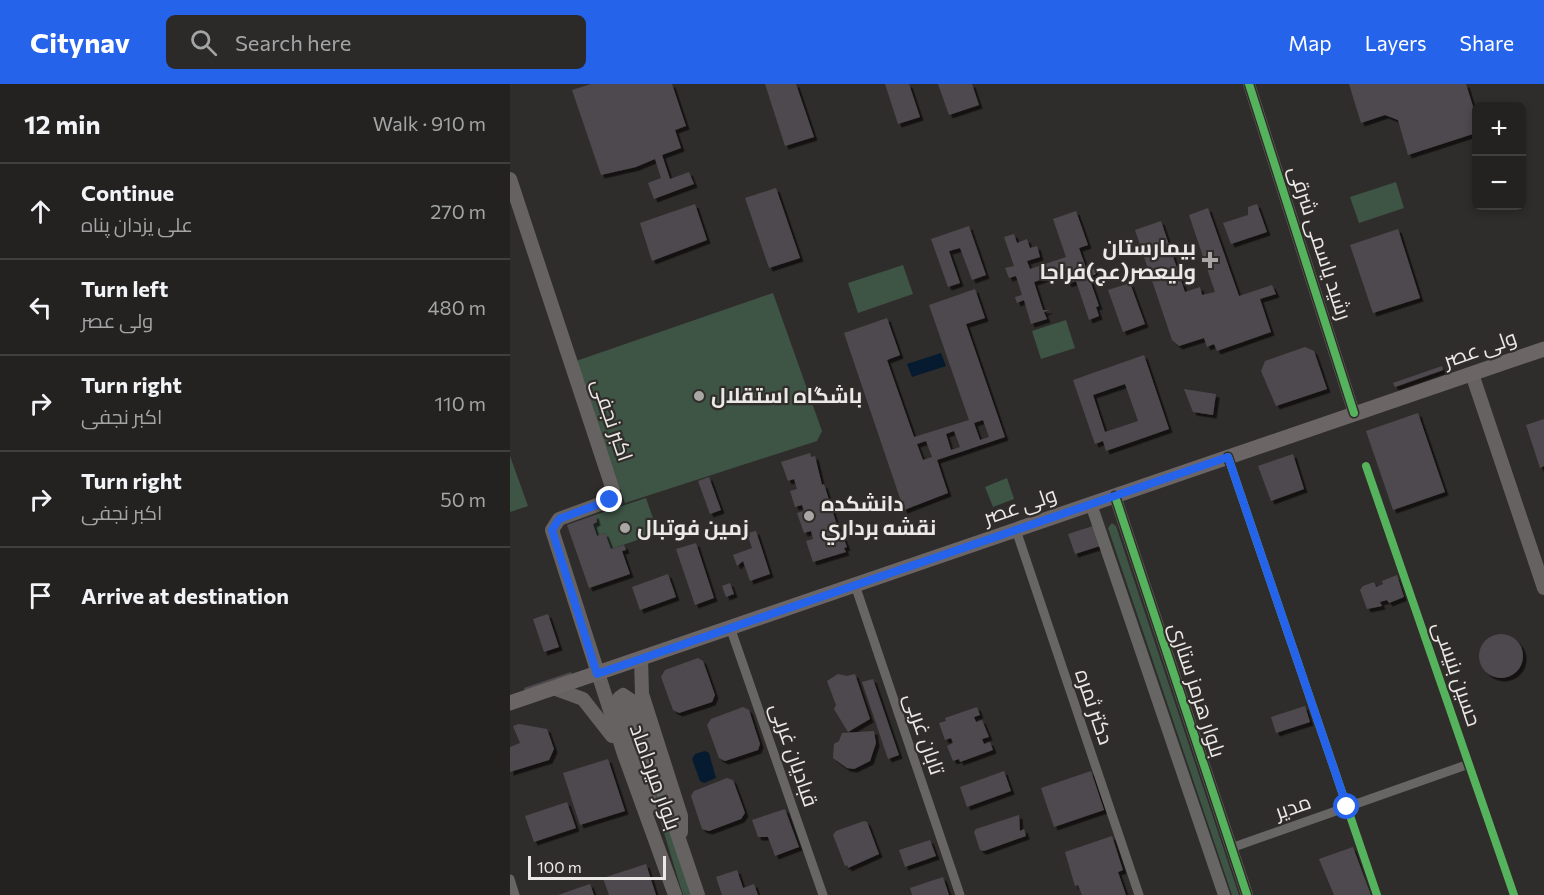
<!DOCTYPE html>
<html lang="en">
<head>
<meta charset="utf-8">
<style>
  :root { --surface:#232220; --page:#2b2a29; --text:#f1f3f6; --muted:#a3a4a5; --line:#403f3e; --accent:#2563eb }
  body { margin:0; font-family:Commissioner,Cairo,sans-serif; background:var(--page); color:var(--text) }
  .controls { position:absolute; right:18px; top:18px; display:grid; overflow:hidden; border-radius:9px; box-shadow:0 3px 9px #0003 }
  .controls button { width:54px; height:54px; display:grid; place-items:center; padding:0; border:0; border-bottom:2px solid var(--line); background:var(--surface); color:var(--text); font:30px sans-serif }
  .scale { position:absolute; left:18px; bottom:15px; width:138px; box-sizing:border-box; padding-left:6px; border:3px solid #ebe9e7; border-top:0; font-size:16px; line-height:21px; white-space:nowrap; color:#ebe9e7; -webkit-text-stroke:4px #302d2a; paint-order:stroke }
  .stop { position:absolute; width:18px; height:18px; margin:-14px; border:4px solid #2563eb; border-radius:50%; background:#fff }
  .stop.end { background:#2563eb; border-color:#fff; box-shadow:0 2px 6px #0008 }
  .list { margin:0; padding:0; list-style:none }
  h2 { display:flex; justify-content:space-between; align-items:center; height:78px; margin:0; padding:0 24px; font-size:26px }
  h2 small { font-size:20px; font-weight:400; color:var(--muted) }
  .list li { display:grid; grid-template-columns:39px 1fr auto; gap:18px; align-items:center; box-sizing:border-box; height:96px; padding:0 24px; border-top:2px solid var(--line) }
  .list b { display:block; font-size:22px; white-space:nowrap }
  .list p { margin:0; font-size:20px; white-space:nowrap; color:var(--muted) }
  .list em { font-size:20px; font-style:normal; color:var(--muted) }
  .icon { flex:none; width:33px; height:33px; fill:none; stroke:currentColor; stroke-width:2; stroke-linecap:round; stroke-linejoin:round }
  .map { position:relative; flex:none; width:1034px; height:811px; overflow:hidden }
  header { display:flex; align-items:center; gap:36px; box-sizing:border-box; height:84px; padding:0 30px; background:var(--accent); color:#fff }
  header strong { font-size:28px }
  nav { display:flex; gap:33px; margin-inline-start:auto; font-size:21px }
  .search { width:420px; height:54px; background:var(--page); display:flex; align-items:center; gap:15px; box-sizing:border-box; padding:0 21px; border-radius:9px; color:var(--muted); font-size:22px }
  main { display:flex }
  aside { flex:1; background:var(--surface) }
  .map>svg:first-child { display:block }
  .green { fill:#3e5445 }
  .water { fill:#061a30 }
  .building { fill:#4d4a4f; fill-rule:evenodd; filter:url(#shadow) }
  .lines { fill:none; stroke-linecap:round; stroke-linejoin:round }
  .minor { stroke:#676664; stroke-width:9 }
  .tertiary { stroke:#676664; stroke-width:12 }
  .secondary { stroke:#666261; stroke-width:14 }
  .primary { stroke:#6c6566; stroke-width:15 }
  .cycleway-casing { stroke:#302d2a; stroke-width:11 }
  .cycleway { stroke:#56b35d; stroke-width:8 }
  .route { stroke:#2563eb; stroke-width:8 }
  .poi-dot { fill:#a9a7a5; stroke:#302d2a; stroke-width:2 }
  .labels { text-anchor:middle; stroke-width:4.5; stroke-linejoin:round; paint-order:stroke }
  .street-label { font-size:21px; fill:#ebe9e7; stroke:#302d2a }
  .poi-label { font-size:21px; font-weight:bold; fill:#ebe9e7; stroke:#302d2a; text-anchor:start }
</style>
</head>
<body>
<header>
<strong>Citynav</strong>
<div class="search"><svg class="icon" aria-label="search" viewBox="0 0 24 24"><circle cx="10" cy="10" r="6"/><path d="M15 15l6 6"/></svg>Search here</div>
<nav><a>Map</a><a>Layers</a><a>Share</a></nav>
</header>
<main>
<aside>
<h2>12 min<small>Walk · 910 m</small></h2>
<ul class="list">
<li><svg class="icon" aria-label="ahead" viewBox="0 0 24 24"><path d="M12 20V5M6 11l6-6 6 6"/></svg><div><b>Continue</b><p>علی یزدان پناه</p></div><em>270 m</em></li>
<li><svg class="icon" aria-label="left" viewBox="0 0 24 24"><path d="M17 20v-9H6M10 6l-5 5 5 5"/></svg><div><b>Turn left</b><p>ولی عصر</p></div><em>480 m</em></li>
<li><svg class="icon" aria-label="right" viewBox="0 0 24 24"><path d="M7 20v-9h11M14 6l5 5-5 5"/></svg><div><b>Turn right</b><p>اکبر نجفی</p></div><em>110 m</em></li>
<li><svg class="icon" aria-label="right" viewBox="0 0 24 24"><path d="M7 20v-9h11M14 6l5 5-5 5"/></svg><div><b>Turn right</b><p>اکبر نجفی</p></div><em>50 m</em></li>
<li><svg class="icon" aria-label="arrive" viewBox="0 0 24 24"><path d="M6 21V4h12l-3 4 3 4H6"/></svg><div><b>Arrive at destination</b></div></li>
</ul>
</aside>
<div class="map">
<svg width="1034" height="811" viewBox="0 0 1034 811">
  <defs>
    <filter id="shadow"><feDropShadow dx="3.5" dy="3.5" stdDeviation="0" flood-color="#0009"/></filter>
  </defs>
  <rect width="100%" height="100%" fill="#2f2d2b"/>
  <g class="green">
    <polygon points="886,98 894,124 849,139 840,113"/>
    <polygon points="393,181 403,210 348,229 338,199"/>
    <polygon points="263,209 312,347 307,357 115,419 66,277"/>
    <polygon points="556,236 565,264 531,275 522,247"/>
    <polygon points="0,372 18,422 0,428"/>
    <polygon points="497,394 504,415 483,423 475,403"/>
    <polygon points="136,414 148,449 101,465 95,449 87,452 83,440 85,431"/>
    <polygon points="602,439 606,442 729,811 722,811 598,444"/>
    <polygon points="117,617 183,811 173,811 114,618"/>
  </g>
  <g class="water">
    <polygon points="431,269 436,282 402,293 397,280"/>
    <polygon points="195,667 199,669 206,694 194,699 190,697 182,675 185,670"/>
  </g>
  <g class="building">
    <polygon points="81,0 162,0 176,42 165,46 171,64 152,71 160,95 179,88 184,100 144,115 138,99 151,94 145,75 126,83 91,91 62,6"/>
    <polygon points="255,0 286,0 304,53 275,62"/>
    <polygon points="375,0 399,0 410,33 388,40"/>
    <polygon points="428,0 462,0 469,21 439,31"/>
    <polygon points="839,0 956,0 966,32 966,49 898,71 888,36 875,31 851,39"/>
    <polygon points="266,104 290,174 259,184 235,114"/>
    <polygon points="185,120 197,156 142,177 130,139"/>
    <polygon points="747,120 757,148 721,160 713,139 738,131 738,123"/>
    <polygon points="698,124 729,212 762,201 766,210 750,215 761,248 707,267 704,260 697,263 694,254 669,262 662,256 625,146 651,137 675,208 690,203 692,211 705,208 679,131"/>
    <polygon points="566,127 578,161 569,164 576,184 583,182 586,190 579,193 589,222 586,223 589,232 579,236 566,197 558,200 554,190 561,188 560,186 524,198 533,226 540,226 534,228 537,235 521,240 514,216 507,219 505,213 512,211 506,192 499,194 495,184 504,182 494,153 504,150 507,159 517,155 520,164 527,162 530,173 517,177 520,185 556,173 543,135"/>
    <polygon points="459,142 476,191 462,196 450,164 439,167 450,199 438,203 421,155"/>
    <polygon points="888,145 910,214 863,229 840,161"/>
    <polygon points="620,199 635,240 613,248 598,206"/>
    <path d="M465,205L475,234L456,240L495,353L427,376L438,409L394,426L334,249L377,234L390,271L377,276L404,353L459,336L419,221ZM473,336L479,353L470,356L464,339ZM444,347L450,363L441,366L436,350ZM416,357L422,373L413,376L407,360Z"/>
    <polygon points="795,263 804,267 817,305 766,322 751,287 755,277"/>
    <path d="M634,271L659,345L596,367L593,357L585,360L563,296ZM615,300L628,337L595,348L583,311Z"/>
    <polygon points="932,282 933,286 885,303 883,299"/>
    <polygon points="674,305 706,310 703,331 683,328"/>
    <polygon points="908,329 935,408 883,426 856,347"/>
    <polygon points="1034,335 1034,382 1030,384 1016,341"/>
    <polygon points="300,369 301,373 305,372 312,401 314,400 330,451 332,450 337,463 334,464 336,468 303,478 296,457 303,455 301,447 294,449 287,429 294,427 292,421 285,423 280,407 287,405 284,395 278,397 271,378"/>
    <polygon points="783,370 794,405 761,417 748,382"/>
    <polygon points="199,393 211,426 200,430 188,397"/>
    <polygon points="85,431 87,438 83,440 87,452 95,449 101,465 114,461 116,466 112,467 120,490 79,504 57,441"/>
    <polygon points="583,442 590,462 565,470 558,450"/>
    <polygon points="246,447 260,490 240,497 233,477 227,482 223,471 242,464 237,449"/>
    <polygon points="186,459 204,514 185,521 166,465"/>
    <polygon points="158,490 166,513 130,526 122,503"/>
    <polygon points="887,491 894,513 879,519 877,516 870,518 872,522 857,525 850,506 853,502 864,498 866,503 873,500 872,497"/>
    <polygon points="220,499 224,510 216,513 212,502"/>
    <polygon points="38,530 49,563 34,568 23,535"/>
    <circle cx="991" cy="572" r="22"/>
    <polygon points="188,574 193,577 205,611 202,618 169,629 163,626 151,593 155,586"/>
    <polygon points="61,588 63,592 15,608 14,604"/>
    <polygon points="328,590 337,592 345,590 360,635 338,648 324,625 326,621 317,597"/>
    <polygon points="363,595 389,671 378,675 352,598"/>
    <polygon points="795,622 800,638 766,649 761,633"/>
    <polygon points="233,623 239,626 250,660 248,666 215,677 209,674 197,641 201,635"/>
    <polygon points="467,623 470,631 464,633 466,638 472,636 479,653 472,655 474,660 480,658 483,666 450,678 449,675 443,677 437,662 443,659 441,654 435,656 429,639 436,637 435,634"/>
    <polygon points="9,640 37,645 44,665 39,676 0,688 0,663 10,659 3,642"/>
    <polygon points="364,647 366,659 360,677 344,685 337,684 323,674 324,660 329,657 332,649"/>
    <polygon points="98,675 115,727 70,741 53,689"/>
    <polygon points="494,687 501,707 457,723 450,703"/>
    <polygon points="581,687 594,726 544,743 531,704"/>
    <polygon points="217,694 223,696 235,729 231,735 199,747 192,745 181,712 184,707"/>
    <polygon points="57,718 66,744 24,758 15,732"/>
    <polygon points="275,725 289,763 265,772 258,753 248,753 242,736"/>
    <polygon points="509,731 510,747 514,745 516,752 474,767 470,766 464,748 466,745"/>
    <polygon points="354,737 357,738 369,770 338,784 337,781 335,782 323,751 326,747"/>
    <polygon points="602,752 613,786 608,788 616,811 572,811 568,801 565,802 555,768"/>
    <polygon points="420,756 426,772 395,783 389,766"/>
    <polygon points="843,763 861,811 824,811 809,775"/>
    <polygon points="136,780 146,811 99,811 93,794"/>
    <polygon points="227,786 233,804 244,800 248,811 212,811 206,793"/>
    <polygon points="433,793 439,811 402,811 400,804"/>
    <polygon points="80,800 84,811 48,811"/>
  </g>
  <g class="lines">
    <g class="minor">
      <polyline points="718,373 867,811"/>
      <polyline points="856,382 1004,811"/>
      <polyline points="506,446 629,811"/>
      <polyline points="345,501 450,811"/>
      <polyline points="220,543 313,811"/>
      <polyline points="721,764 959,680"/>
      <polyline points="0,795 5,811"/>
    </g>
    <g class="tertiary">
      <polyline points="739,0 844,329"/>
      <polyline points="605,412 737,811"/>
      <polyline points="581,420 714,811"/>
    </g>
    <g class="secondary">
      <polyline points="0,95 103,406 98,417 49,435 42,446 114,670 165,811"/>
      <polyline points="962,290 1034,504"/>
      <polyline points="131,574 132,610 171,732 171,748"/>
      <polyline points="43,604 73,615 102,652"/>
      <polyline points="141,722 109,620 109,614 113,611 122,617 188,811"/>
    </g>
    <polyline class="primary" points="0,619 1034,265"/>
    <defs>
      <g id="cycleway">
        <polyline points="739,0 844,329"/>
        <polyline points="718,373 867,811"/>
        <polyline points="856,382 1004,811"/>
        <polyline points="605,412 737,811"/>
      </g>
    </defs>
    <use href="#cycleway" class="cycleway-casing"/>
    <use href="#cycleway" class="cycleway"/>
  </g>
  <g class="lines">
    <polyline class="route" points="100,416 49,435 42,446 87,590 718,373 837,723"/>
  </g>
  <g class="poi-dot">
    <path d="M697 167h6v6h6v6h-6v6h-6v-6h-6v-6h6z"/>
    <circle cx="189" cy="312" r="6"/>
    <circle cx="299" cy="432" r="6"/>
    <circle cx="115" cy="444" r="6"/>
  </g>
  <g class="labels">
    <g class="street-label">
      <text transform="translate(810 159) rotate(72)" y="7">رشید یاسمی شرقی</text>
      <text transform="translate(970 265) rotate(-19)" y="7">ولی عصر</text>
      <text transform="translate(102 336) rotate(71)" y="7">اکبر نجفی</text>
      <text transform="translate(510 422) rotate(-19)" y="7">ولی عصر</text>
      <text transform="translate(947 590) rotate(71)" y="7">حسین بنیسی</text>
      <text transform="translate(687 606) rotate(72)" y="7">بلوار هرمز ستاری</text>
      <text transform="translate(584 623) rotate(71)" y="7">دکتر ثمره</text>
      <text transform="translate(414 650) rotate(71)" y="7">تابان غربی</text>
      <text transform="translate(284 671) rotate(71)" y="7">قبادیان غربی</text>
      <text transform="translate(145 693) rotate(70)" y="7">بلوار میرداماد</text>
      <text transform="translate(783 723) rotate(-19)" y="7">مدیر</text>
    </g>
    <g class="poi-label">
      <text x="686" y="171" text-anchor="end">بیمارستان<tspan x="686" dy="24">ولیعصر(عج)فراجا</tspan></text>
      <text x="201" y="319">باشگاه استقلال</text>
      <text x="311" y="427">دانشكده<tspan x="311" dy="24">نقشه برداري</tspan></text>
      <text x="127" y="451">زمین فوتبال</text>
    </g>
  </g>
</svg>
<div class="controls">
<button>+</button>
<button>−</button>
</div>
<div class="scale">100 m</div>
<div class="stop" style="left:837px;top:723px"></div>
<div class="stop end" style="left:100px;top:416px"></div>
</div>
</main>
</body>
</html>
